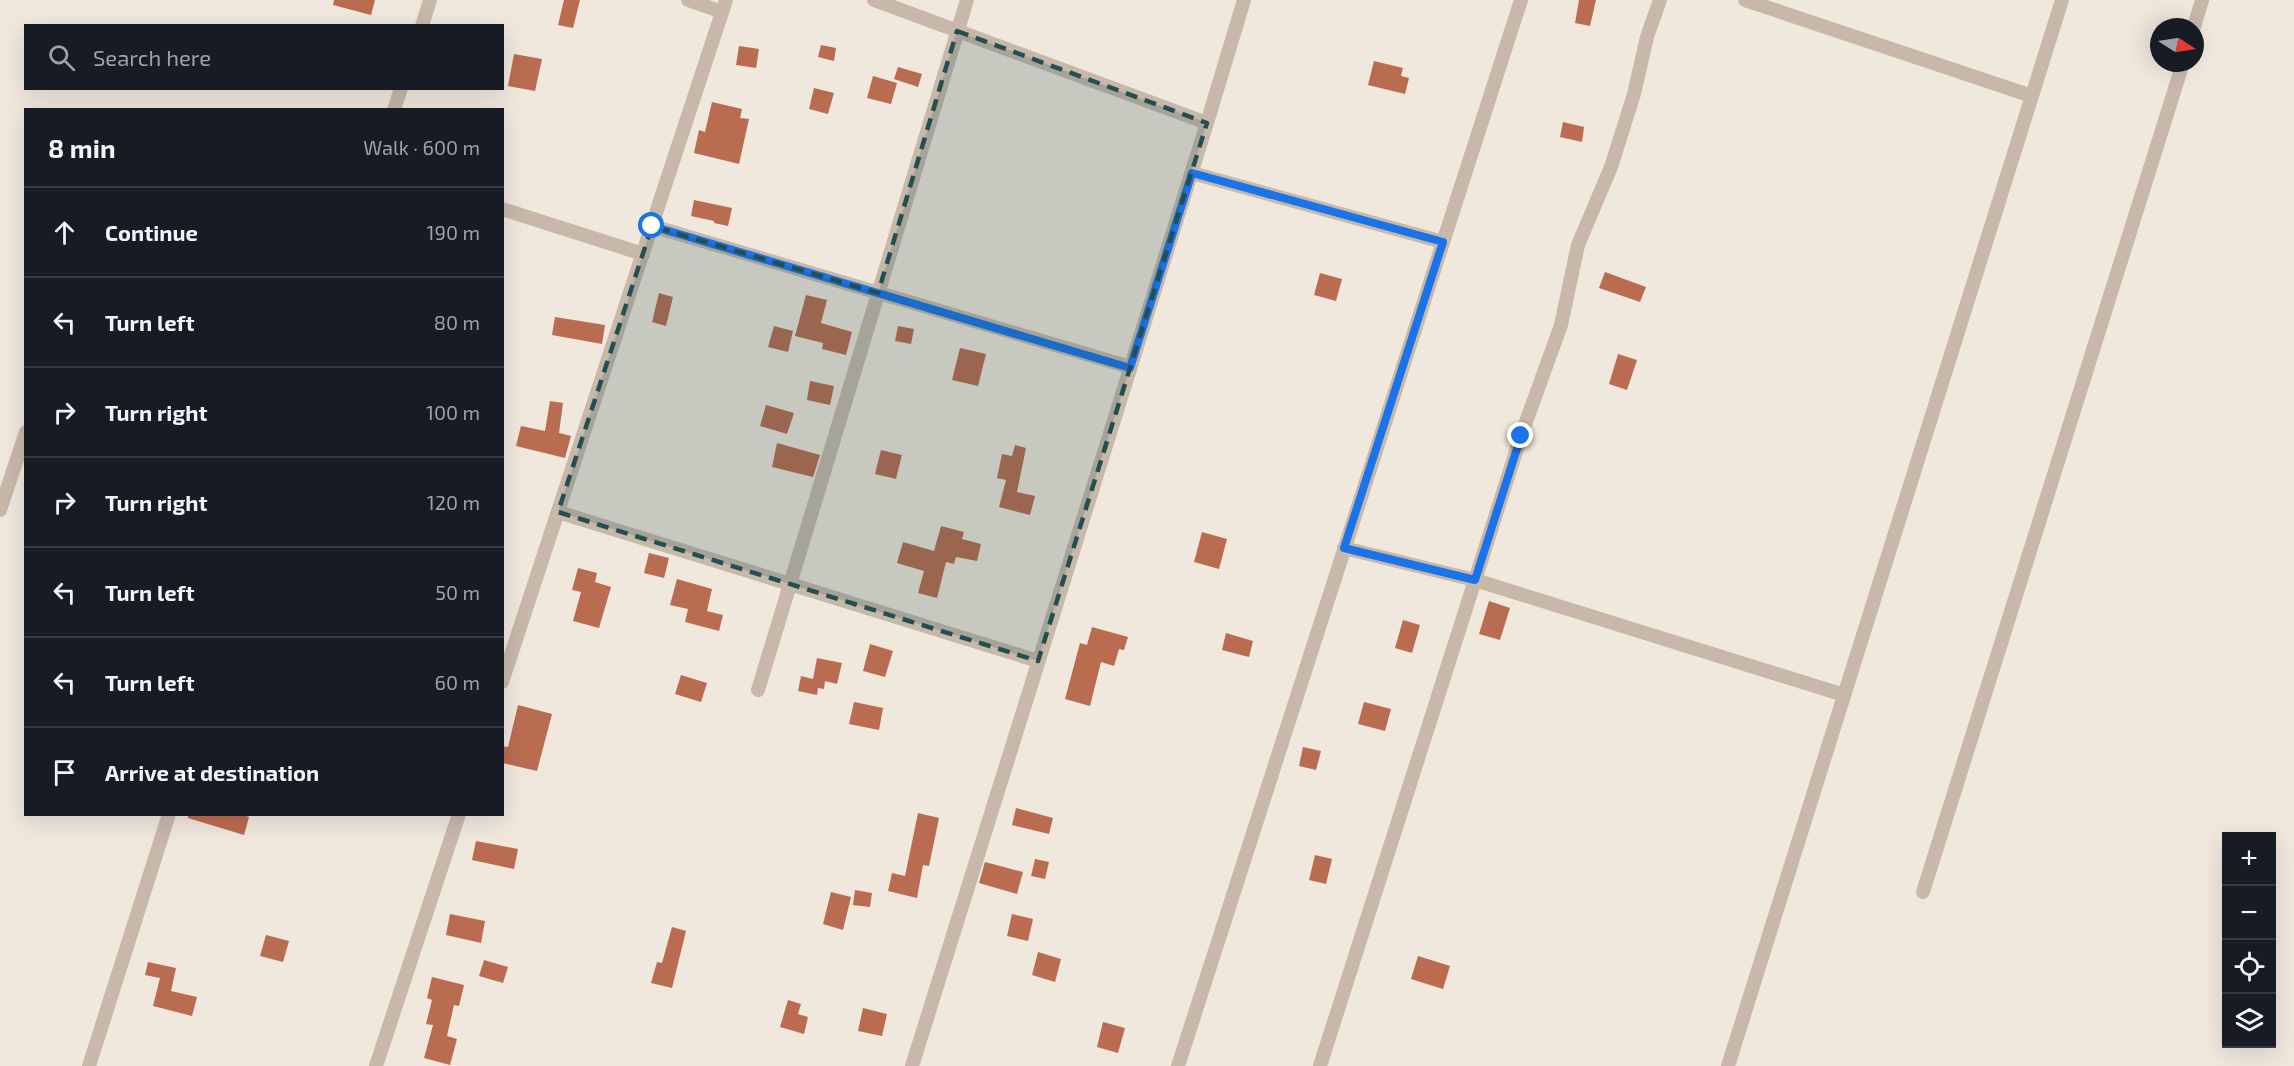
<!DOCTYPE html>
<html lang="en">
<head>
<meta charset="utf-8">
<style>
  :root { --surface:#171b24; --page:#20242c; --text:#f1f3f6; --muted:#9ea1a6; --line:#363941 }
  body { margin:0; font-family:"Exo 2",sans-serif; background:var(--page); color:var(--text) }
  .controls { position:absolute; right:18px; bottom:18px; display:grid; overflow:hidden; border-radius:0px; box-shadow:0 6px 24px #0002 }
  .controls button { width:54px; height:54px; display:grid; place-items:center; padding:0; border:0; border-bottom:2px solid var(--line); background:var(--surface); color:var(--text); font:30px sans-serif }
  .compass { position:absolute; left:2150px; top:18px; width:54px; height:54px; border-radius:50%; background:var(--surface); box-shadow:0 6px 24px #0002; rotate:102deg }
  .stop { position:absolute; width:18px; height:18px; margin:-14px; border:4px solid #1a73e8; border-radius:50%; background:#fff }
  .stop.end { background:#1a73e8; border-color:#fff; box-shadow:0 2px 6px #0008 }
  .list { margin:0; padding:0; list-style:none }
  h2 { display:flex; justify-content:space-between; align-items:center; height:78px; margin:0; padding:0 24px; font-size:26px }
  h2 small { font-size:20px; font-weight:400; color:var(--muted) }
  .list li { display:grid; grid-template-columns:39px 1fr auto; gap:18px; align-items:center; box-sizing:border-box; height:90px; padding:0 24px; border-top:2px solid var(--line) }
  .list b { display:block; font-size:22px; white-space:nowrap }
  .list em { font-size:20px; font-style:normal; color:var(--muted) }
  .icon { flex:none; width:33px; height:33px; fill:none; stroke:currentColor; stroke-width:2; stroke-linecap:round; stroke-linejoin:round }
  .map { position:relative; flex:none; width:2294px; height:1066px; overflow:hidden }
  .search { position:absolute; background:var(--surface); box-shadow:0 6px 24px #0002; left:24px; top:24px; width:480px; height:66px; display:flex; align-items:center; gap:15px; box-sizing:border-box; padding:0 21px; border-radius:0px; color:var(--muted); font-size:22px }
  .panel { position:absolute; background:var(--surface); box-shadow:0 6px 24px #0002; left:24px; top:108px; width:480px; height:708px; border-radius:0px }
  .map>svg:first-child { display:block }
  .building { fill:#ba6c51 }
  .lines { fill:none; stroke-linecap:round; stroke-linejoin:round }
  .street { stroke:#c7b8aa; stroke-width:14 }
  .route { stroke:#1a73e8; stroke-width:8 }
  .marked { fill:#234f52; fill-opacity:0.2; stroke:#234f52; stroke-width:4.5; stroke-dasharray:12 8; stroke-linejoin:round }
</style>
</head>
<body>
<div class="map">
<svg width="2294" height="1066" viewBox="0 0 2294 1066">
  <rect width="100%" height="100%" fill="#f0e7dd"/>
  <g class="building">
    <polygon points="334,0 375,0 371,15 333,5"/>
    <polygon points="564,0 580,0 573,28 558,25"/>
    <polygon points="1579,0 1596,0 1590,26 1575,23"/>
    <polygon points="821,45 836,48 834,61 818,57"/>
    <polygon points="739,46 759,49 756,68 736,65"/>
    <polygon points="514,54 542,59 535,91 508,86"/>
    <polygon points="1374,61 1403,68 1401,76 1409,78 1405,94 1368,85"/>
    <polygon points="898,67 922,74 918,87 894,79"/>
    <polygon points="873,76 897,83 891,104 867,98"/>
    <polygon points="814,88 834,93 828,114 809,109"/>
    <polygon points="712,102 742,109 740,118 749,119 739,164 694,153 699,130 705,132"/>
    <polygon points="1563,122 1584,127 1582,142 1560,137"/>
    <polygon points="694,200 732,208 728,226 714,223 714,221 691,216"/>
    <polygon points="1605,272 1646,287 1640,302 1599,288"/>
    <polygon points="1320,273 1342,279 1336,301 1314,295"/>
    <polygon points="659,293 673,297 666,326 652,322"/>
    <polygon points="806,295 827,300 821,323 852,332 846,355 822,349 823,343 795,336"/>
    <polygon points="555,317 605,325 602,344 552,335"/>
    <polygon points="774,326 793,331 788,352 768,347"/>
    <polygon points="898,326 914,329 911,344 895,341"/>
    <polygon points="960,348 986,354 978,386 952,380"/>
    <polygon points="1618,354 1637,360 1627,390 1609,384"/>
    <polygon points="810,381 834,386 830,405 807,400"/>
    <polygon points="550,401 563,403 559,433 571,436 565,458 516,446 521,426 545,431"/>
    <polygon points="766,405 794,413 787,434 760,426"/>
    <polygon points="777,443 820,455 813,477 772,467"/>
    <polygon points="1015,445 1026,448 1017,492 1035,496 1030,515 999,507 1006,480 997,478 1002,454 1012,456"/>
    <polygon points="881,450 902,455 896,479 875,474"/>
    <polygon points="941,526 964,532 962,539 981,544 977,561 956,557 954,564 946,562 937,598 918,593 924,571 897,563 903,542 934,551"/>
    <polygon points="1202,532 1227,539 1219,569 1194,562"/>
    <polygon points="649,553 669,558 664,578 644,573"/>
    <polygon points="578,568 597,573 595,582 611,587 599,628 573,621 581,592 572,590"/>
    <polygon points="677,579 712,589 707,611 723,615 719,631 685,622 688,609 670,605"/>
    <polygon points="1489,601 1510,608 1500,640 1479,634"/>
    <polygon points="1403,620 1420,625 1412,653 1395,648"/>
    <polygon points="1092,627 1128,637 1124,650 1119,649 1114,666 1101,662 1090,706 1065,699 1080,643 1087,645"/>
    <polygon points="1226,633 1253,641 1249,657 1222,650"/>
    <polygon points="870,644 893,651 885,677 863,671"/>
    <polygon points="817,658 842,663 837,684 825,681 824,689 818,688 817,695 798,691 801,676 813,679"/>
    <polygon points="681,675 707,683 701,702 675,694"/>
    <polygon points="854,702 883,708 879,730 849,724"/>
    <polygon points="1364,702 1391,709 1385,731 1358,724"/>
    <polygon points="518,705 552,714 537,771 502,763 502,746 508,747"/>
    <polygon points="1303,747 1321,751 1316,770 1299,766"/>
    <polygon points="1016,808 1053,818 1049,834 1012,825"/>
    <polygon points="918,813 939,818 929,866 923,865 917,898 888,891 892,873 905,876"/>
    <polygon points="188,814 240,814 249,817 244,835 188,818"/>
    <polygon points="476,841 518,849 514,869 472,860"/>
    <polygon points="1315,855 1332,859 1326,884 1309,880"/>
    <polygon points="1035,859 1049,862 1045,879 1031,876"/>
    <polygon points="985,862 1023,872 1017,894 979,883"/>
    <polygon points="855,890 872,893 870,907 853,905"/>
    <polygon points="831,892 851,897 843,930 823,924"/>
    <polygon points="450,914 485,921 481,943 446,935"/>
    <polygon points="1012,914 1033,919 1028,941 1007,936"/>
    <polygon points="672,927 686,931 672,988 651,983 657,962 662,963"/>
    <polygon points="266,935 289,941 283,962 260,956"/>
    <polygon points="1038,952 1061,959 1055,982 1032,975"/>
    <polygon points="1418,956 1450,966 1443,989 1411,979"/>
    <polygon points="484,960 508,967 503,983 479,976"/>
    <polygon points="148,962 176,968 171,991 197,997 192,1016 153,1006 160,978 145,975"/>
    <polygon points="432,977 464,985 459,1006 454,1005 447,1036 457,1039 450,1065 424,1058 433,1025 426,1024 432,1000 427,998"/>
    <polygon points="788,1000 801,1004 798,1014 808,1017 804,1034 780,1027"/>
    <polygon points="863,1008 887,1014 882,1036 858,1031"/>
    <polygon points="1103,1022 1125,1028 1118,1053 1097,1047"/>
  </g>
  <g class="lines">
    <g class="street">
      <polyline points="688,0 722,12"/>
      <polyline points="874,0 1207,123 912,1066"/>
      <polyline points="1745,0 2032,96"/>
      <polyline points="422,26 430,0"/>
      <polyline points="2194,27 2202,0"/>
      <polyline points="394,110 401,88"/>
      <polyline points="1207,123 1244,0"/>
      <polyline points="1192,173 1443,242"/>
      <polyline points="502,209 643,254"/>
      <polyline points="652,226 1130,367"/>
      <polyline points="0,510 26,432"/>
      <polyline points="558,512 1038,661"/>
      <polyline points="1344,548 1475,580 1844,695"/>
      <polyline points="502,682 726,0"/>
      <polyline points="758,690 967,0"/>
      <polyline points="1923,892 2183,63"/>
      <polyline points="89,1066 169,814"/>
      <polyline points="376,1066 459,814"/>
      <polyline points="1178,1066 1521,0"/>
      <polyline points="1320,1066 1521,436 1561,325 1578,245 1611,167 1634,94 1647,37 1660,0"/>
      <polyline points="1728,1066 2062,0"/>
    </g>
  </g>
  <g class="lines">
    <polyline class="route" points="652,226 1130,368 1192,173 1443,242 1344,548 1475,580 1521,436"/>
  </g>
  <path class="marked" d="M957,31L1207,123L1038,661L558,512L652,226L878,293Z"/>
</svg>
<div class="controls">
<button>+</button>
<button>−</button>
<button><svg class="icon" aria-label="locate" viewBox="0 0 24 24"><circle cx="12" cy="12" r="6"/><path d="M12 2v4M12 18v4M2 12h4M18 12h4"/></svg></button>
<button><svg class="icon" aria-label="layers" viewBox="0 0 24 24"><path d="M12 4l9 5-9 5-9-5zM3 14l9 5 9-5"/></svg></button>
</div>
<svg class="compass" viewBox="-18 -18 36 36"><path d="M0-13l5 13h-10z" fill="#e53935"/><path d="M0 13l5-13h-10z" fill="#9ea1a6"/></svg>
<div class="stop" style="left:652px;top:226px"></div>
<div class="stop end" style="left:1521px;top:436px"></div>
<div class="search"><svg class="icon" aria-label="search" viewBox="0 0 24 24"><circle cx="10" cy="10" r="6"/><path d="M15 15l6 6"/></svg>Search here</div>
<section class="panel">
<h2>8 min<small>Walk · 600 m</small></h2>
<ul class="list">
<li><svg class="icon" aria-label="ahead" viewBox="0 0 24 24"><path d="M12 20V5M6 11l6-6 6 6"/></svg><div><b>Continue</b></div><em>190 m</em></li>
<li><svg class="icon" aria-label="left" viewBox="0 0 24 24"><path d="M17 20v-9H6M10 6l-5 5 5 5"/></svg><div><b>Turn left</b></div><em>80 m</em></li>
<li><svg class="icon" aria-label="right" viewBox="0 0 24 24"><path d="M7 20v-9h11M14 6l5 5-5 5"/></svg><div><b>Turn right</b></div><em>100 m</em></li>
<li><svg class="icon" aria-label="right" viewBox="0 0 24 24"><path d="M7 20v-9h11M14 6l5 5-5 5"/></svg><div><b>Turn right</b></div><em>120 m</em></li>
<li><svg class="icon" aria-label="left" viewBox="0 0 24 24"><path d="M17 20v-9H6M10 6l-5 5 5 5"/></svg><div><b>Turn left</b></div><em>50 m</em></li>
<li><svg class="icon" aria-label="left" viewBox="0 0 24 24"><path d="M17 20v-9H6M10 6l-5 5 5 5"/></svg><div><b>Turn left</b></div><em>60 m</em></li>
<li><svg class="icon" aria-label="arrive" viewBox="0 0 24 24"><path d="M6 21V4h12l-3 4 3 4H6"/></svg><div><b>Arrive at destination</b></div></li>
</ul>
</section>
</div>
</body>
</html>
